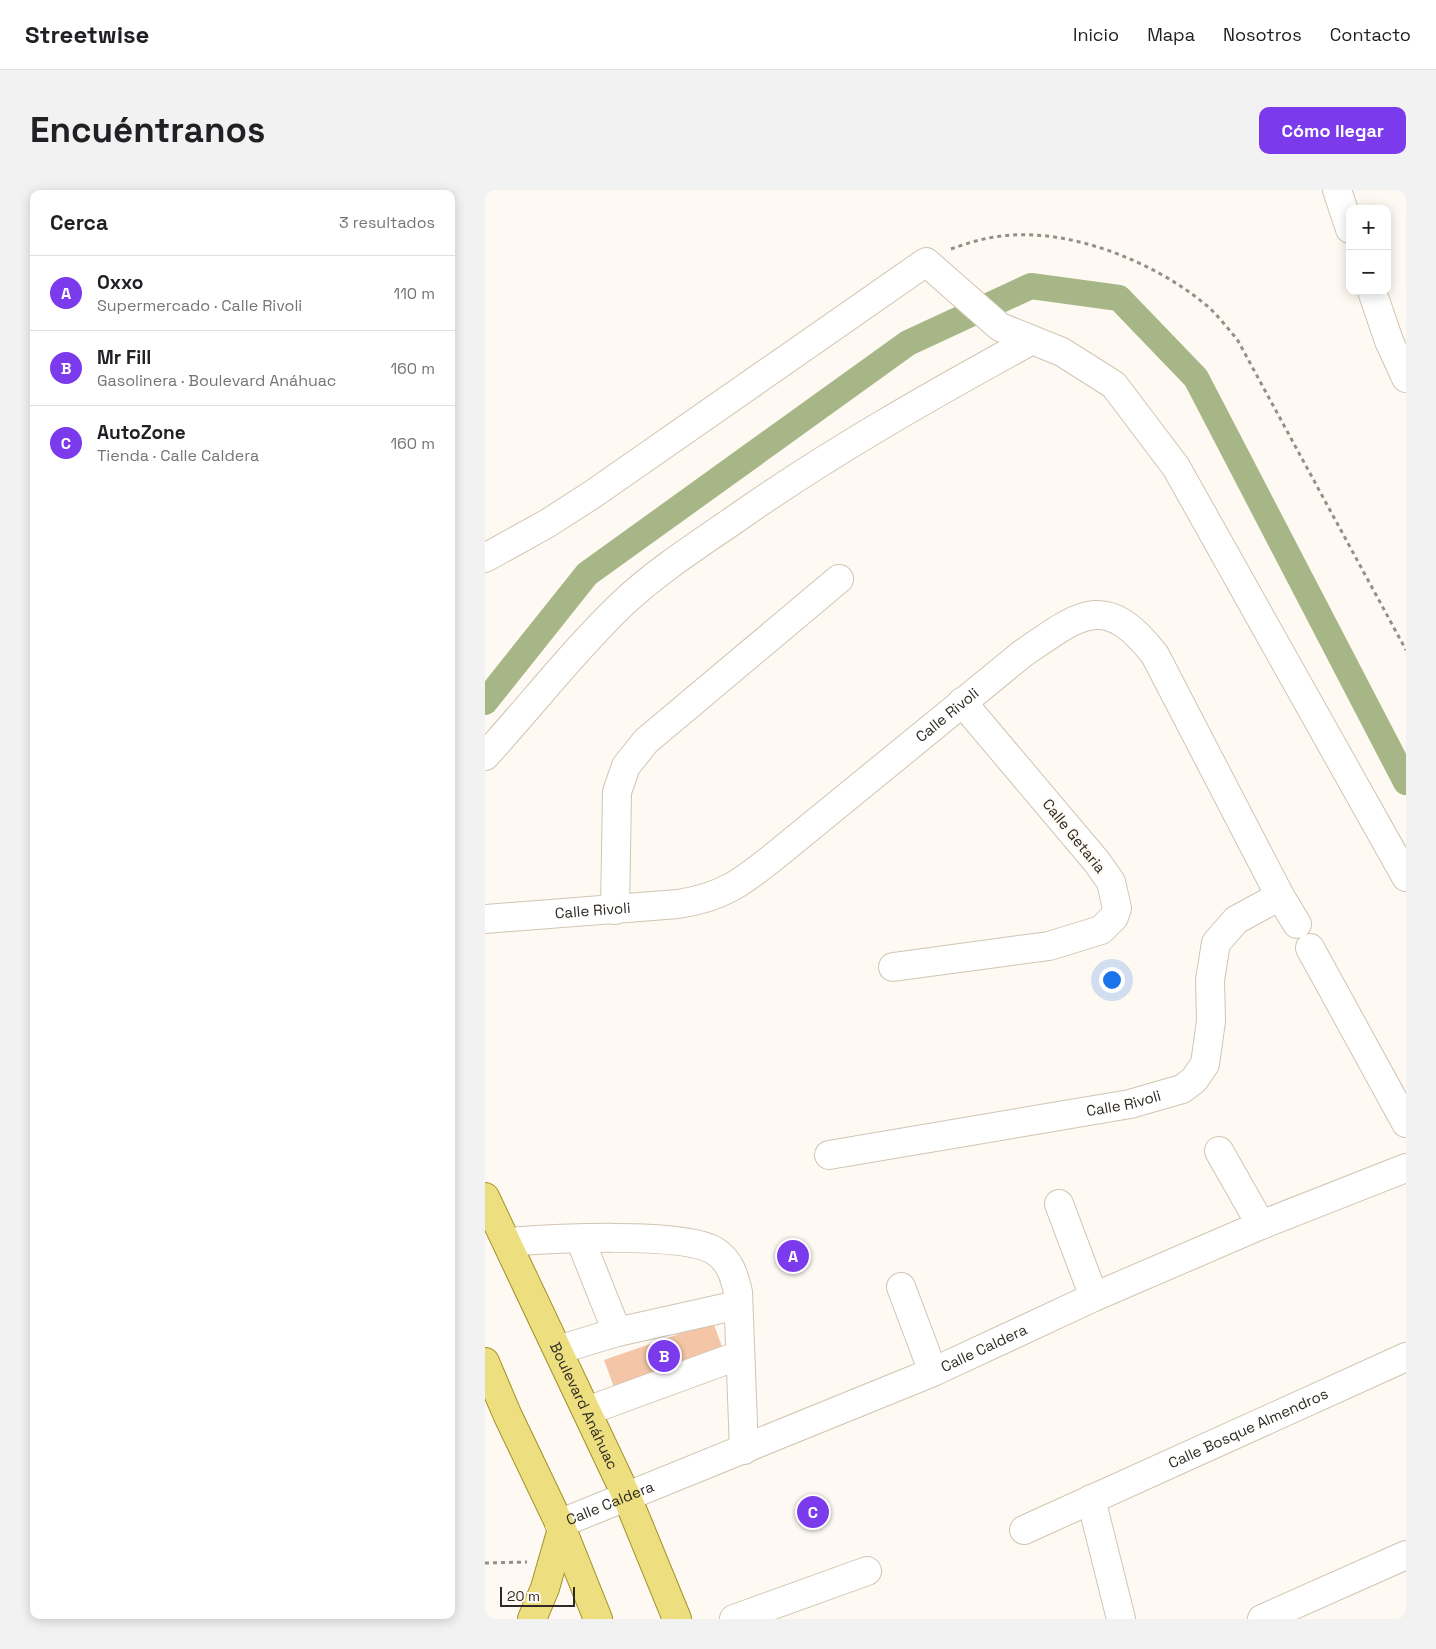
<!DOCTYPE html>
<html lang="es">
<head>
<meta charset="utf-8">
<style>
  :root { --surface:#fff; --page:#f2f2f2; --text:#202124; --muted:#757577; --line:#e0e0e0; --accent:#7c3aed }
  body { margin:0; font-family:"Space Grotesk",sans-serif; background:var(--page); color:var(--text) }
  .controls { position:absolute; right:15px; top:15px; display:grid; overflow:hidden; border-radius:10px; box-shadow:0 2px 12px #0003 }
  .controls button { width:45px; height:45px; display:grid; place-items:center; padding:0; border:0; border-bottom:1px solid var(--line); background:var(--surface); color:var(--text); font:25px sans-serif }
  .scale { position:absolute; left:15px; bottom:12px; width:75px; box-sizing:border-box; padding-left:5px; border:2px solid #2e2a23; border-top:0; font-size:14px; line-height:18px; white-space:nowrap; color:#2e2a23; -webkit-text-stroke:4px #fef9f2; paint-order:stroke }
  .you { position:absolute; left:626px; top:789px; width:18px; height:18px; margin:-12px; border:4px solid #fff; border-radius:50%; background:#1a73e8; box-shadow:0 0 0 8px #1a73e833 }
  .badge { display:grid; place-items:center; width:32px; height:32px; border-radius:50%; background:var(--accent); color:#fff; font-size:16px; font-weight:700 }
  .pin { position:absolute; translate:-50% -50%; border:2px solid #fff; box-shadow:0 1px 5px #0006 }
  .list { margin:0; padding:0; list-style:none }
  h2 { display:flex; justify-content:space-between; align-items:center; height:65px; margin:0; padding:0 20px; font-size:21px }
  h2 small { font-size:16px; font-weight:400; color:var(--muted) }
  .list li { display:grid; grid-template-columns:32px 1fr auto; gap:15px; align-items:center; box-sizing:border-box; height:75px; padding:0 20px; border-top:1px solid var(--line) }
  .list b { display:block; font-size:19px; white-space:nowrap }
  .list p { margin:0; font-size:16px; white-space:nowrap; color:var(--muted) }
  .list em { font-size:16px; font-style:normal; color:var(--muted) }
  .map { position:relative; flex:none; width:921px; height:1429px; overflow:hidden; border-radius:10px }
  header { display:flex; align-items:center; gap:30px; box-sizing:border-box; height:70px; padding:0 25px; background:var(--surface); border-bottom:1px solid var(--line) }
  header strong { font-size:24px }
  nav { display:flex; gap:28px; margin-inline-start:auto; font-size:18px }
  .intro { display:flex; align-items:center; justify-content:space-between; box-sizing:border-box; height:120px; padding:0 30px }
  h1 { margin:0; font-size:35px }
  .button { padding:12px 22px; border-radius:10px; background:var(--accent); color:#fff; font-size:18px; font-weight:700 }
  main { display:flex; gap:30px; padding:0 30px }
  aside { flex:1; background:var(--surface); border-radius:10px; box-shadow:0 2px 12px #0003 }
  .map>svg:first-child { display:block }
  .lines { fill:none; stroke-linecap:round; stroke-linejoin:round }
  .canal { stroke:#a7b686; stroke-width:26 }
  .building { fill:#f4c5a7 }
  .minor-casing { stroke:#d1c5b3; stroke-width:30 }
  .major-casing { stroke:#a29127; stroke-width:30 }
  .path { stroke:#949089; stroke-width:3; stroke-dasharray:4 4; stroke-linecap:butt }
  .minor { stroke:#fff; stroke-width:28 }
  .major { stroke:#eddf7f; stroke-width:28 }
  .labels { text-anchor:middle; stroke-width:4.5; stroke-linejoin:round; paint-order:stroke }
  .street-label { font-size:15px; fill:#2e2a23; stroke:#fef9f2 }
</style>
</head>
<body>
<header>
<strong>Streetwise</strong>
<nav><a>Inicio</a><a>Mapa</a><a>Nosotros</a><a>Contacto</a></nav>
</header>
<div class="intro"><h1>Encuéntranos</h1><a class="button">Cómo llegar</a></div>
<main>
<aside>
<h2>Cerca<small>3 resultados</small></h2>
<ul class="list">
<li><span class="badge">A</span><div><b>Oxxo</b><p>Supermercado · Calle Rivoli</p></div><em>110 m</em></li>
<li><span class="badge">B</span><div><b>Mr Fill</b><p>Gasolinera · Boulevard Anáhuac</p></div><em>160 m</em></li>
<li><span class="badge">C</span><div><b>AutoZone</b><p>Tienda · Calle Caldera</p></div><em>160 m</em></li>
</ul>
</aside>
<div class="map">
<svg width="921" height="1429" viewBox="0 0 921 1429">
  <rect width="100%" height="100%" fill="#fef9f2"/>
  <g class="lines">
    <polyline class="canal" points="0,512 102,384 423,153 546,96 634,108 711,188 921,592"/>
  </g>
  <polygon class="building" points="228,1132 239,1162 130,1200 119,1170"/>
  <g class="lines">
    <defs>
      <g id="minor">
        <polyline points="852,0 865,39"/>
        <polyline points="887,101 904,151 921,188"/>
        <polyline points="0,368 63,333 108,304 441,72 515,137 577,162 629,195 691,277 921,687"/>
        <path d="M0,566C46,516 88,461 137,414C171,382 211,356 249,330C344,263 445,206 547,150"/>
        <polyline points="130,720 132,602 141,576 161,551 354,389"/>
        <path id="s1" d="M0,729L193,714C238,707 256,693 291,665L537,464C594,425 620,400 670,465L795,706L812,734"/>
        <polyline points="825,758 921,933"/>
        <polyline points="408,777 564,756 616,740 629,727 632,718 626,692 612,672 477,512"/>
        <polyline points="734,961 776,1035"/>
        <path id="s2" d="M344,965L645,914L697,899L709,890L720,874L726,831L725,790L731,753L751,730L795,706"/>
        <polyline points="574,1014 609,1107"/>
        <polyline points="95,1049 132,1142"/>
        <path d="M22,1052C62,1049 199,1041 230,1061C245,1071 249,1085 253,1102L259,1260"/>
        <polyline points="416,1097 448,1182"/>
        <polyline points="73,1160 132,1142 253,1115"/>
        <polyline points="102,1221 255,1165"/>
        <polyline points="606,1309 636,1429"/>
        <path id="s3" d="M74,1334L448,1182L609,1107L776,1035L921,978"/>
        <path id="s4" d="M539,1340L921,1167"/>
        <polyline points="249,1429 382,1381"/>
        <polyline points="777,1429 921,1365"/>
      </g>
      <g id="major">
        <path id="s5" d="M0,1007L142,1307L192,1429"/>
        <polyline points="0,1172 22,1224 77,1339 113,1429"/>
        <polyline points="47,1429 60,1398 77,1339"/>
      </g>
    </defs>
    <use href="#minor" class="minor-casing"/>
    <use href="#major" class="major-casing"/>
    <g class="path">
      <path d="M466,59C480,54 495,49 510,47C579,35 669,71 721,115C733,125 742,138 752,149L921,460"/>
      <polyline points="0,1373 42,1372"/>
    </g>
    <use href="#minor" class="minor"/>
    <use href="#major" class="major"/>
  </g>
  <g class="labels">
    <g class="street-label">
      <text dy="5" stroke="none"><textPath href="#s1" startOffset="526">Calle Rivoli</textPath></text>
      <text transform="translate(589 646) rotate(51)" y="5">Calle Getaria</text>
      <text dy="5" stroke="none"><textPath href="#s1" startOffset="108">Calle Rivoli</textPath></text>
      <text dy="5" stroke="none"><textPath href="#s2" startOffset="299">Calle Rivoli</textPath></text>
      <text dy="5" stroke="none"><textPath href="#s3" startOffset="460">Calle Caldera</textPath></text>
      <text dy="5" stroke="none"><textPath href="#s5" startOffset="231">Boulevard Anáhuac</textPath></text>
      <text dy="5" stroke="none"><textPath href="#s4" startOffset="246">Calle Bosque Almendros</textPath></text>
      <text dy="5" stroke="none"><textPath href="#s3" startOffset="55">Calle Caldera</textPath></text>
    </g>
  </g>
</svg>
<div class="controls">
<button>+</button>
<button>−</button>
</div>
<div class="scale">20 m</div>
<div class="you"></div>
<div class="pin badge" style="left:308px;top:1066px">A</div>
<div class="pin badge" style="left:179px;top:1166px">B</div>
<div class="pin badge" style="left:328px;top:1322px">C</div>
</div>
</main>
</body>
</html>
